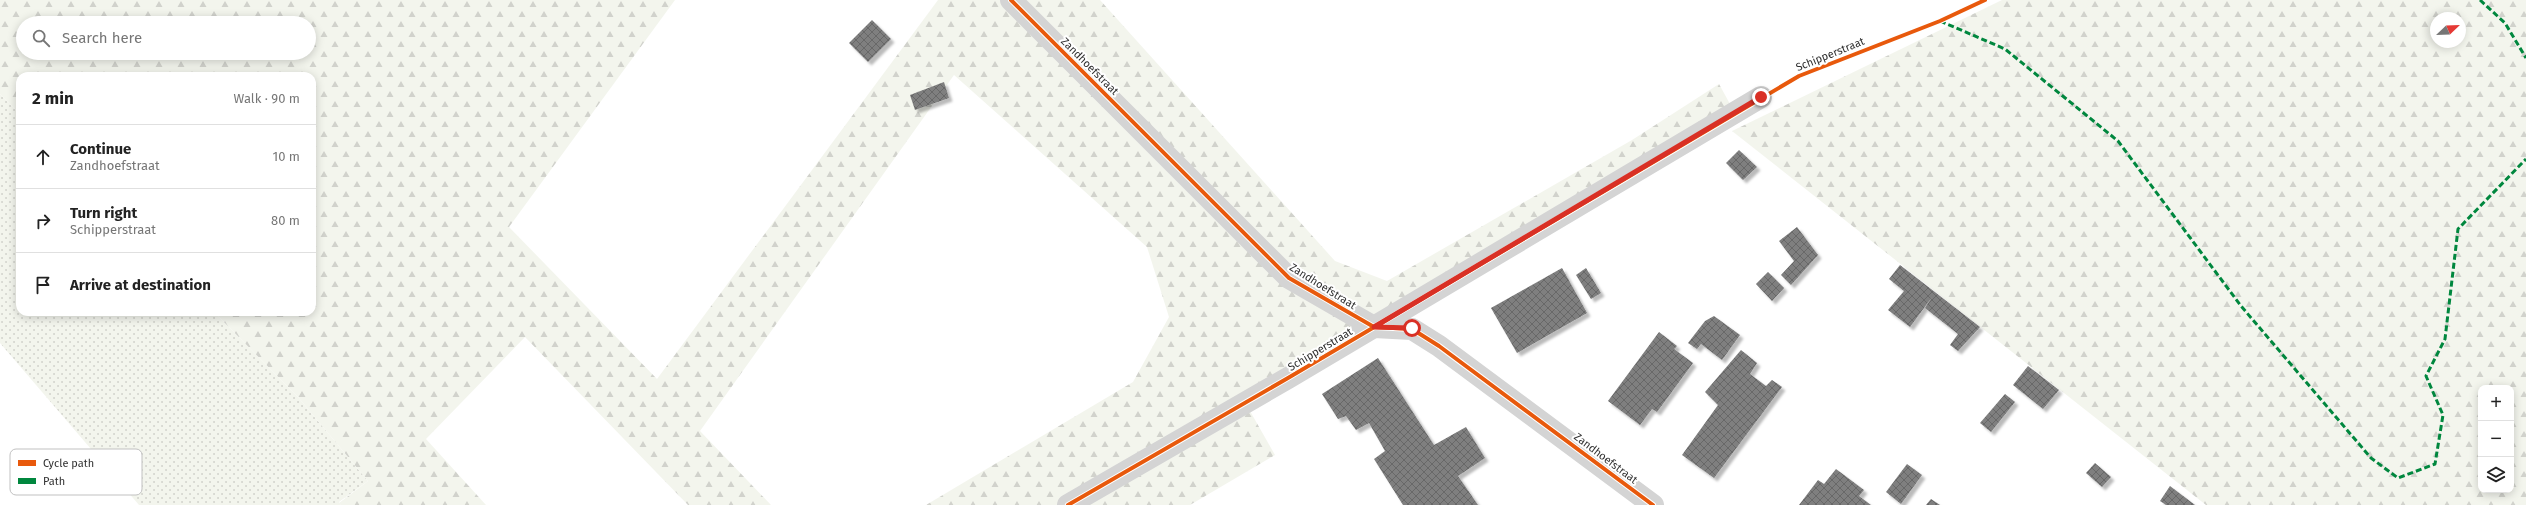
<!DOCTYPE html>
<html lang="en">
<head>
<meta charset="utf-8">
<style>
  :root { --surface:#fff; --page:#f2f2f2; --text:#222; --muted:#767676; --line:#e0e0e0 }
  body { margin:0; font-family:"Fira Sans",sans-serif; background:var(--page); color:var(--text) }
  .controls { position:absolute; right:12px; bottom:12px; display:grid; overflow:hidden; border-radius:8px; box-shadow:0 2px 10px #0003 }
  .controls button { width:36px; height:36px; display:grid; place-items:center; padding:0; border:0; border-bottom:1px solid var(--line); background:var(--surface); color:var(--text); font:20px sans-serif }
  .compass { position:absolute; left:2430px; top:12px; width:36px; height:36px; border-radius:50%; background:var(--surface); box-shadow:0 2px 10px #0003; rotate:67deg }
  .stop { position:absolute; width:12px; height:12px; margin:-9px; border:3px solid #d93025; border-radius:50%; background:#fff }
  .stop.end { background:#d93025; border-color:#fff; box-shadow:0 1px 4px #0008 }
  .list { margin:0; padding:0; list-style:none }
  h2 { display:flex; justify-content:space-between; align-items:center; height:52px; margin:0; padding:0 16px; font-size:17px }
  h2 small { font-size:13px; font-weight:400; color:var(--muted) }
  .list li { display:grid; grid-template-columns:26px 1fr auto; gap:12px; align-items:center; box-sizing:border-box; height:64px; padding:0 16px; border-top:1px solid var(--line) }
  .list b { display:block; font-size:15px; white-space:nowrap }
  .list p { margin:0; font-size:13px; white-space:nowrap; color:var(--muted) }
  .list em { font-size:13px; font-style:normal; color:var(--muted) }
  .icon { flex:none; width:22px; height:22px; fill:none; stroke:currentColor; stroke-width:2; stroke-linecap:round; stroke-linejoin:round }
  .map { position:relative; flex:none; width:2526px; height:505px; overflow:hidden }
  .search { position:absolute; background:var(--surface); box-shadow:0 2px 10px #0003; left:16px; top:16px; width:300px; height:44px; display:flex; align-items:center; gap:10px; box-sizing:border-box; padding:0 14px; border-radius:22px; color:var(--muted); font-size:15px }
  .panel { position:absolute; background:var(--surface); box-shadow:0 2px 10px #0003; left:16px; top:72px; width:300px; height:244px; border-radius:12px }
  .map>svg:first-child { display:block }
  .green { fill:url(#green-dots) }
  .forest { fill:url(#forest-firs); fill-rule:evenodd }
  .building { fill:url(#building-cross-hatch); filter:url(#shadow) }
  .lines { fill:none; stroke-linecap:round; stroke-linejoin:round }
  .minor { stroke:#d4d4d4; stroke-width:22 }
  .quiet { stroke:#00873e; stroke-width:3; stroke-dasharray:6 3; stroke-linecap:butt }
  .cycleway-casing { stroke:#fff; stroke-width:6 }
  .cycleway { stroke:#e8590c; stroke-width:4 }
  .route { stroke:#d93025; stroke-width:5 }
  .labels { text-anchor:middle; stroke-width:4; stroke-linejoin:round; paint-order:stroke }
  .street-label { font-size:11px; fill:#303030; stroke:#fff }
  .key { fill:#fff; stroke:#c1c1c1; stroke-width:1 }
  .key-label { font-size:11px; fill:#303030 }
</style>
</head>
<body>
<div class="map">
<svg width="2526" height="505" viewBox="0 0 2526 505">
  <defs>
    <pattern id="green-dots" width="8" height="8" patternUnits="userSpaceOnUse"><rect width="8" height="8" fill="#f3f5ed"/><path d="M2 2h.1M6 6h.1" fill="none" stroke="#d1d2cc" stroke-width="1.8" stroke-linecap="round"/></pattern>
    <pattern id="forest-firs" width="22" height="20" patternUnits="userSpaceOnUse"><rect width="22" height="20" fill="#f3f5ed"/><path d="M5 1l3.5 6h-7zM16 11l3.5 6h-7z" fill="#d1d2cc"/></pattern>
    <pattern id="building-cross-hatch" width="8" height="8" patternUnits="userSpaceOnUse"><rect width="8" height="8" fill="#7f7f7f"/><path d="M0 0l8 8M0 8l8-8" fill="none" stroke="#686868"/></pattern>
    <filter id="shadow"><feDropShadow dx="3.5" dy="3.5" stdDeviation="1" flood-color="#0004"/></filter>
  </defs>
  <rect width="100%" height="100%" fill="#fff"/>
  <polygon class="green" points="0,94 20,114 20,312 214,312 298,397 368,481 339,502 341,505 139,505 0,343"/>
  <g class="forest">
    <path d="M0,0H675L509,227L657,379L938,0H1100L1335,261L1387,281L1632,140L1719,84L1730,104L1242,397L1275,455L1190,505H926L1133,382L1169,317L1147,247L954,75L700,431L771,505H688L525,337L426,439L486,505H341L339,503L368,481L298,397L214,312H312V76H20V114L0,94ZM23,23H309V53H23Z"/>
    <path d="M2002,0H2526V505H2206L1732,131ZM2436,18H2460V42H2436ZM2481,388H2511V490H2481Z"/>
  </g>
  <g class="building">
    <polygon points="872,20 891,39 868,62 849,43"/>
    <polygon points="944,82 949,98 915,110 910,95"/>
    <polygon points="1739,150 1757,167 1743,180 1726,163"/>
    <polygon points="1797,227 1818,255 1791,285 1781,275 1794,261 1779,241"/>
    <polygon points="1900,265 1980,327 1958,351 1950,345 1958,334 1925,308 1932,297 1910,327 1888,310 1904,291 1889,279"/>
    <polygon points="1562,268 1587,313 1517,353 1491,308"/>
    <polygon points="1586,268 1601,293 1591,299 1576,275"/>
    <polygon points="1768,272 1784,288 1772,301 1756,284"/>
    <polygon points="1714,316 1740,335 1722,360 1701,344 1697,349 1688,343 1705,321"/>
    <polygon points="1659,332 1677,346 1674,349 1693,363 1657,412 1652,409 1640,425 1608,401"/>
    <polygon points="1741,350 1757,363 1750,374 1766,386 1772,380 1782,387 1714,478 1682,455 1718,405 1705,392"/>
    <polygon points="1378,358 1434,445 1466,427 1485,458 1458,476 1478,505 1403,505 1374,459 1385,451 1369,423 1356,430 1346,416 1338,419 1322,394"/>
    <polygon points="2028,366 2059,390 2043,409 2013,385"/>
    <polygon points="2005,394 2015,402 1991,432 1980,423"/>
    <polygon points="2095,463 2111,477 2102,487 2086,473"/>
    <polygon points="1907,464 1922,475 1901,504 1886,492"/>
    <polygon points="1836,469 1864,490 1859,496 1871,505 1799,505 1818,480 1824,484"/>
    <polygon points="2170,486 2195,505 2166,505 2160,501"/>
    <polygon points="1931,499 1940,505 1926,505"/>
  </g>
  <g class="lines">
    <g class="minor">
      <polyline points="1011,0 1289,278 1374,327 1412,329 1439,346 1653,505"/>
      <polyline points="1068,505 1288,378 1761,97"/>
    </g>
    <g class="quiet">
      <polyline points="2480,0 2505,23 2526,58"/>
      <polyline points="1940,21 2005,49 2118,141 2241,306 2371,458 2398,478 2435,464 2443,415 2426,376 2445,339 2458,229 2526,159"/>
    </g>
    <defs>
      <g id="cycleway">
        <polyline points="1011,0 1289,278 1374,327 1412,329 1439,346 1653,505"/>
        <polyline points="1068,505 1288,378 1799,76 1940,21 1985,0"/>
      </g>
    </defs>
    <use href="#cycleway" class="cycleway-casing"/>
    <use href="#cycleway" class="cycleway"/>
  </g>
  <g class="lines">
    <polyline class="route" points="1412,328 1374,327 1761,97"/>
  </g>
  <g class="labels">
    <g class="street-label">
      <text transform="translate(1830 54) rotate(-22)" y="4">Schipperstraat</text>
      <text transform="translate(1090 66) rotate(45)" y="4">Zandhoefstraat</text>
      <text transform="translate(1323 286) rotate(32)" y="4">Zandhoefstraat</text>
      <text transform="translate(1320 349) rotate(-31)" y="4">Schipperstraat</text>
      <text transform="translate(1606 458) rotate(37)" y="4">Zandhoefstraat</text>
    </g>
  </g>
  <rect x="10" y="449" width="132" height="46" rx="6" class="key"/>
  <rect x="18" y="460" width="18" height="6" fill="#e8590c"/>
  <rect x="18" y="478" width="18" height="6" fill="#00873e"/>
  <g class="key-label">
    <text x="43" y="467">Cycle path</text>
    <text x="43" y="485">Path</text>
  </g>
</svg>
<div class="controls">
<button>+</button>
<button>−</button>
<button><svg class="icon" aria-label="layers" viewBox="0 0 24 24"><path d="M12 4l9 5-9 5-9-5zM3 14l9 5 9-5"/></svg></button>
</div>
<svg class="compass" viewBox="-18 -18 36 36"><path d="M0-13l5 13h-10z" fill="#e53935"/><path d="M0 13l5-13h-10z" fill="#767676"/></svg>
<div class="stop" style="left:1412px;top:328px"></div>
<div class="stop end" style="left:1761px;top:97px"></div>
<div class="search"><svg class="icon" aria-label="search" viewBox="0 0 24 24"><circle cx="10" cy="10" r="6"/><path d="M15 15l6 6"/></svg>Search here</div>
<section class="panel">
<h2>2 min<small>Walk · 90 m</small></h2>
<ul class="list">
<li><svg class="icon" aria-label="ahead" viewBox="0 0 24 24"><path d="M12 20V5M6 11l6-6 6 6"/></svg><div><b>Continue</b><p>Zandhoefstraat</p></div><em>10 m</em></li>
<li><svg class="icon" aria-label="right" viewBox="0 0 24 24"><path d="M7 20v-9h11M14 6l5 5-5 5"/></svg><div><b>Turn right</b><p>Schipperstraat</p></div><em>80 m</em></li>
<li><svg class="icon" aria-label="arrive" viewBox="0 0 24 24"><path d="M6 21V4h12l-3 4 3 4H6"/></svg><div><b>Arrive at destination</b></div></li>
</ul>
</section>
</div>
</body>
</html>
